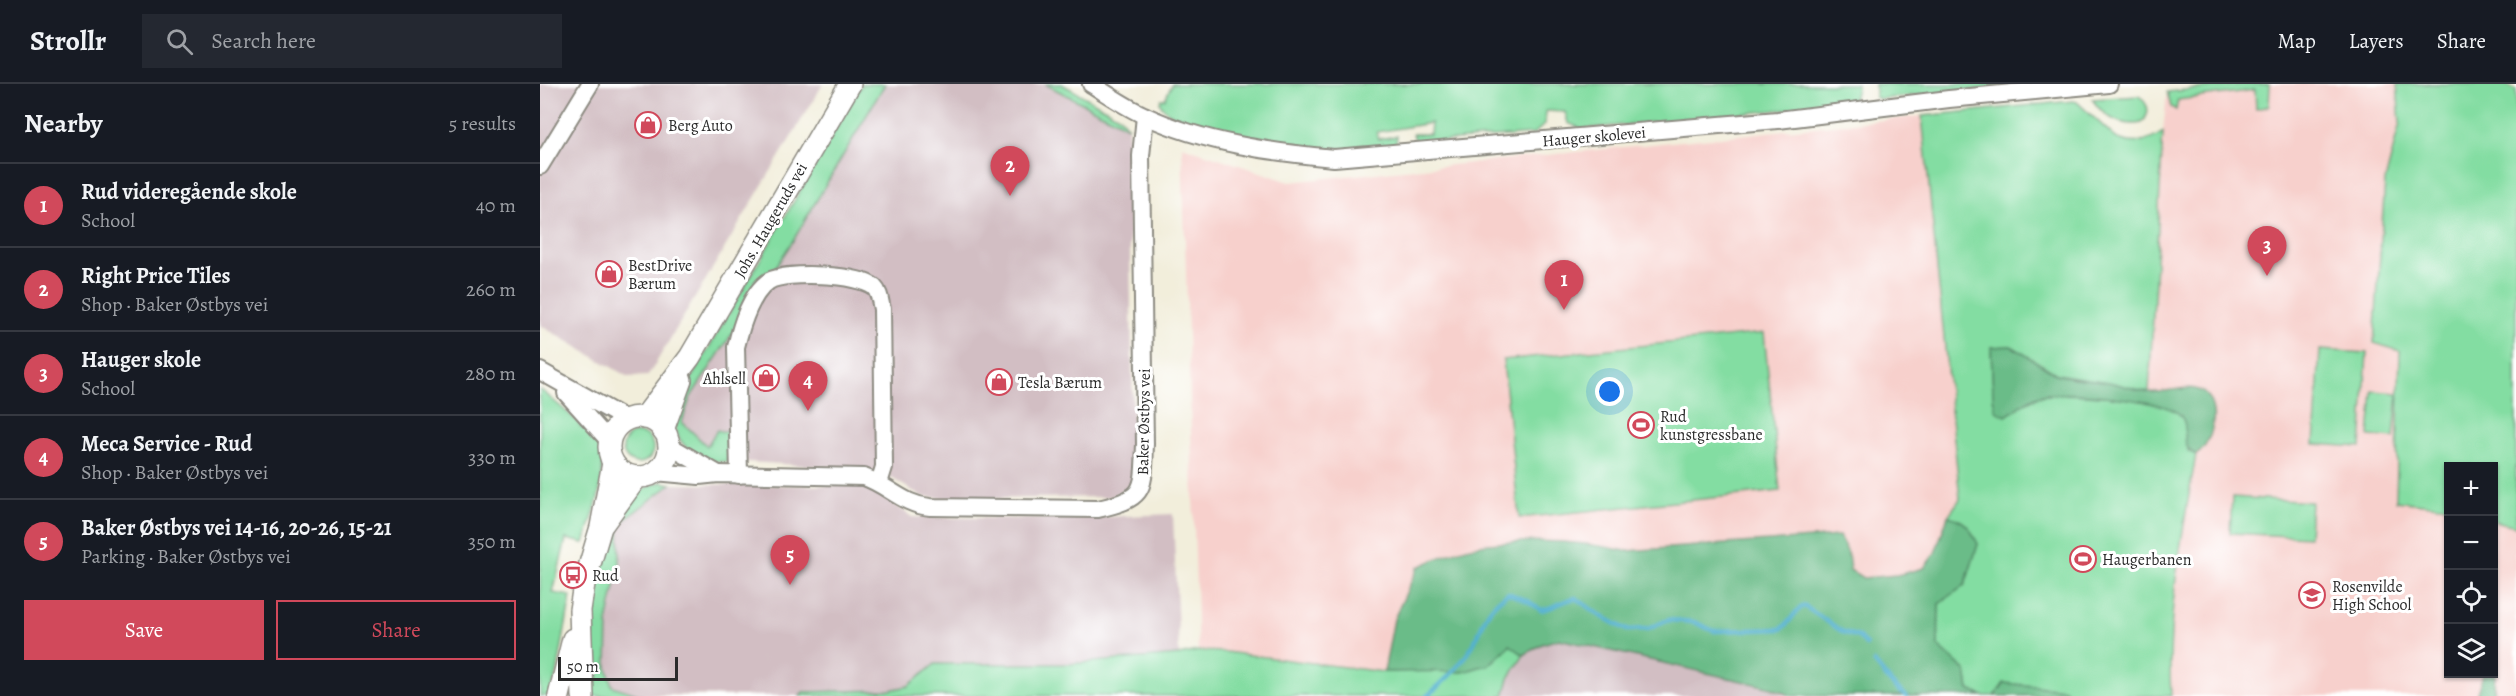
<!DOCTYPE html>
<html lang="en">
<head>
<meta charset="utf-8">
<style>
  :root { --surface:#171b24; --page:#242831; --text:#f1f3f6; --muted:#9ea1a6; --line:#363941; --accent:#d1495b }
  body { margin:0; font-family:Alegreya,serif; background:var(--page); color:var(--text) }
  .controls { position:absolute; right:18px; bottom:18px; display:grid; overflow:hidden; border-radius:0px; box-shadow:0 2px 4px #0004 }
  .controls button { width:54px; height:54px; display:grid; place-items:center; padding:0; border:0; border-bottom:2px solid var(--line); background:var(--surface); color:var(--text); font:30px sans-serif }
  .scale { position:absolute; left:18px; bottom:15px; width:120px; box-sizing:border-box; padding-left:6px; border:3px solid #2b2b2b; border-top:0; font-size:16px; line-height:21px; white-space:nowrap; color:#2b2b2b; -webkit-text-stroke:4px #fff; paint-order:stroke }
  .you { position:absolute; left:1070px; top:308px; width:21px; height:21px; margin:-15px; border:4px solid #fff; border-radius:50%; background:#1a73e8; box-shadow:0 0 0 9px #1a73e833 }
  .badge { display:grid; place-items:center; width:39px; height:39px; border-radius:50%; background:var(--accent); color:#fff; font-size:20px; font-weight:700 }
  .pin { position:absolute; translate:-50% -50px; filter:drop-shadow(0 2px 3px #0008) }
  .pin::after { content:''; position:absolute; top:32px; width:21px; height:18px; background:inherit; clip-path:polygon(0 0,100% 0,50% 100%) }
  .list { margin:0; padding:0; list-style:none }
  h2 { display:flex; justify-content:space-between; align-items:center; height:78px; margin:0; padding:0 24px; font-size:26px }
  h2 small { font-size:20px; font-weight:400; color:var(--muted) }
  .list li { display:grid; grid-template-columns:39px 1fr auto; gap:18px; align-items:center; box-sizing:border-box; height:84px; padding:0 24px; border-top:2px solid var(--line) }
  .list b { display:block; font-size:22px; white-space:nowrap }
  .list p { margin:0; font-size:20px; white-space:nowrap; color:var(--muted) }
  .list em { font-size:20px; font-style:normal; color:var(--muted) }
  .actions { display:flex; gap:12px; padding:18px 24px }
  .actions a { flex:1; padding:14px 0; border:2px solid var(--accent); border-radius:0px; text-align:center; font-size:21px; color:var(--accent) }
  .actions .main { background:var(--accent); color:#fff }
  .icon { flex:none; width:33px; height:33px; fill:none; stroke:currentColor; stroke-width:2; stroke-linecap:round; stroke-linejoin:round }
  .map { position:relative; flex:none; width:1976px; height:612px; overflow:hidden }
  header { display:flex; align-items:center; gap:36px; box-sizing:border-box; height:84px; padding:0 30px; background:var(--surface); border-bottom:2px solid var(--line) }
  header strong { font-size:28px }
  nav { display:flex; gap:33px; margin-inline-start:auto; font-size:21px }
  .search { width:420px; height:54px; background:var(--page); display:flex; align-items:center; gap:15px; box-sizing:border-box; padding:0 21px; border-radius:0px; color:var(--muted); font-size:22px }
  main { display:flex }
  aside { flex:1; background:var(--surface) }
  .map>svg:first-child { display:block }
  .built { fill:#f7d0cc }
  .industrial { fill:#d2bec3 }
  .green { fill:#83dda2; stroke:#578466; stroke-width:1.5 }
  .forest { fill:#6abc88; stroke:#4a745a; stroke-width:1.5 }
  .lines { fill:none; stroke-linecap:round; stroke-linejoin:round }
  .stream { stroke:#52b1d0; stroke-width:4.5 }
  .minor-casing { stroke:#8e8c83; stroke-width:20 }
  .major-casing { stroke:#8e8c83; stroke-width:24 }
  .minor { stroke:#fff; stroke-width:16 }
  .major { stroke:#fff; stroke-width:21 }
  .labels { text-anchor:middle; stroke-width:6; stroke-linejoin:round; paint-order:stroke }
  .poi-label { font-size:16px; fill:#2b2b2b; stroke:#fff; text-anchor:start }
  .street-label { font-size:16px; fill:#2b2b2b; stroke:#fff }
</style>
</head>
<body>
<header>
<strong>Strollr</strong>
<div class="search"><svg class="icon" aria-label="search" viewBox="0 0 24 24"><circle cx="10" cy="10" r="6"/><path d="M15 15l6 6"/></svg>Search here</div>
<nav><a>Map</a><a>Layers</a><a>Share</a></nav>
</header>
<main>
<aside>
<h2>Nearby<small>5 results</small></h2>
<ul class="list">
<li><span class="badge">1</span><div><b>Rud videregående skole</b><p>School</p></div><em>40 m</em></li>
<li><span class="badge">2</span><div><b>Right Price Tiles</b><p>Shop · Baker Østbys vei</p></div><em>260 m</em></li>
<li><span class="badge">3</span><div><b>Hauger skole</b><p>School</p></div><em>280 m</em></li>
<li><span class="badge">4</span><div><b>Meca Service - Rud</b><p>Shop · Baker Østbys vei</p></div><em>330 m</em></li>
<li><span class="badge">5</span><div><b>Baker Østbys vei 14-16, 20-26, 15-21</b><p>Parking · Baker Østbys vei</p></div><em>350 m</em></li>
</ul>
<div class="actions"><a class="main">Save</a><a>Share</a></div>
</aside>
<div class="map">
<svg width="1976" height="612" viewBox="0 0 1976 612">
  <rect width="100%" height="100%" fill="#fff"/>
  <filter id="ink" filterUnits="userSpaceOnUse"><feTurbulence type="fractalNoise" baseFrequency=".0167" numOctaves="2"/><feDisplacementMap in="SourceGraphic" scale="12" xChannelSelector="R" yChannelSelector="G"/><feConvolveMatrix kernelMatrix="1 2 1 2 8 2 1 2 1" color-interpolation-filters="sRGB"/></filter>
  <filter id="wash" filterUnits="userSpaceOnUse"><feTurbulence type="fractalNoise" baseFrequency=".008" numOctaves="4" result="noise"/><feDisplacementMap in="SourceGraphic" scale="24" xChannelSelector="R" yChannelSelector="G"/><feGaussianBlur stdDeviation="1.35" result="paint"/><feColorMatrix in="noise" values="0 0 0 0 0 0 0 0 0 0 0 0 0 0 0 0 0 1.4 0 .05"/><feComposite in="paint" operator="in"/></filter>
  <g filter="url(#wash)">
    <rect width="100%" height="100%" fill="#f2eedb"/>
    <g class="built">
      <polygon points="1704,0 1857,0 1860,39 1845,97 1835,258 1860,267 1856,416 1908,423 1908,590 1954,590 1954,437 1976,442 1976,612 1631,612 1632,544 1638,478 1656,371 1663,367 1670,321 1664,310 1652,304 1625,308 1609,308 1623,48 1627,8"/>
      <polygon points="1382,32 1420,415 1408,432 1395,469 1384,484 1357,491 1323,494 1310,486 1308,469 1299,452 1086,467 1057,460 947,460 878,483 854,535 844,588 686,568 658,567 642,62 750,98"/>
    </g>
    <g class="industrial">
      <polygon points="0,0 283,0 108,292 88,293 0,241"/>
      <polygon points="345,0 505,0 588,43 594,396 584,407 571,413 424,415 383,413 353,395 320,385 191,377 168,362 141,338 149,315 254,155"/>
      <polygon points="131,400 329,402 372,433 515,435 633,430 639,571 528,580 395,580 367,602 350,606 263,608 260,612 98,611 72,602 67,584 68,534 80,480 79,440"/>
      <polygon points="1019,555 1232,604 1252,612 964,612 969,594 984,571 1002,560"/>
    </g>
    <g class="green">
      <path d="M322,0H345L254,155L150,314L142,338L167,362L177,346L191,349V377C170,381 143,369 136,347C132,335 139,321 142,310Z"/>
      <polygon points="505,0 522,0 579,32 588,43"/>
      <path d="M632,0H1317C1317,13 1313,17 1301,20L1042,45L1028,39L1025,28L1006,27L1005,40L994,50L876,59L873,50H890L891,39L837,48L838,55L857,52L856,61L849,65C824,65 799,68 775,66C748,64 629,44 620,19L621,15H625Z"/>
      <polygon points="1335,0 1499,0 1340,15 1335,13"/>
      <polygon points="1704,0 1730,0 1729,22 1716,25 1715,6 1638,16 1636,26 1631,23 1627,8"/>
      <polygon points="1857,0 1966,0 1976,6 1976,442 1954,437 1954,382 1908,382 1908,423 1856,417 1860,267 1834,259 1845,97 1860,39"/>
      <path d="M1599,12C1609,21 1611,28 1602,39C1581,43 1564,33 1552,15Z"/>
      <path d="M1533,17L1537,18L1576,54C1594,62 1607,59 1623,48L1609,308L1566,298L1517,290L1471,262L1451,263L1453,314L1456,327L1466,332C1476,325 1486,317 1498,313C1518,305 1620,315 1637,328C1648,337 1647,354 1648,367L1656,371C1642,450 1626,532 1631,612H1528L1524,605L1454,612H1443L1429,606L1426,587L1398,562L1399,520L1425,501L1438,460C1430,444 1426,436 1408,432L1420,415L1382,32Z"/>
      <polygon points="1224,249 1240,407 979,434 963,276"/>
      <polygon points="1780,266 1827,269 1821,363 1774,360"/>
      <path d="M0,305L35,335L41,343L51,341C74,378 57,421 44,459L26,455L13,509L31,512L17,590L9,612H0Z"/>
      <polygon points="1833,307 1858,309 1854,354 1829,352"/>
      <circle cx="98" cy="364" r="15"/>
      <path d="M121,398L131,400L79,440L80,480L68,534L67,584L72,602L103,612H53C46,562 53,509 67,461C70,453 71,442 75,434C84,416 102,403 121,398Z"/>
      <polygon points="1692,413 1771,418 1769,453 1690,449"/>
      <polygon points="971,561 984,571 969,594 964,612 260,612 263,608 350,606 368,602 395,580 528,580 639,571 658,567 686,568 844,588 909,586 923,588 941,581 948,582"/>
    </g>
    <g class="forest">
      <path d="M1471,262C1486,270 1499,281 1514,289C1527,295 1553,295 1569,298C1582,301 1596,306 1609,308C1626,310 1650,298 1664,309C1681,324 1673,360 1656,371C1635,359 1654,343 1638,329C1621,315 1519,305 1498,312C1487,316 1476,325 1466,332L1456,327L1453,314L1451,263Z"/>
      <path d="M1408,432C1426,436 1430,444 1438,460L1425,501L1399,520L1398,562L1426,587L1429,606L1443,612H1252L1232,604L1019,555L1002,560L984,571L970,561L948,582C938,581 930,588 920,588C895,587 869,588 844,588L854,535L878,483C900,473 924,462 948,460C993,455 1043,457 1086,467L1299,452L1308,469L1310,486L1323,494L1357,491L1384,484L1395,469Z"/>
      <polygon points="1954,570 1957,573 1953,612 1936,612 1943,590 1954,590"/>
      <polygon points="1464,599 1525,605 1528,612 1455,612"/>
    </g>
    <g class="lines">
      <g class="stream">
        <polyline points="1334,578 1351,599 1366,612"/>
        <path d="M887,612C906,596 922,581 934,559C947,534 943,527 968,509L988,517L1001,526C1015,524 1023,516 1036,514L1059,531L1087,546L1108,545L1128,536L1154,538L1174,547L1241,545C1251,539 1254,526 1264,522L1303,548L1319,553L1326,561"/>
      </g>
    </g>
  </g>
  <g filter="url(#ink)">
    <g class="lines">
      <defs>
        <g id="minor">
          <path d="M551,0C569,11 587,24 606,32C664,59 731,68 794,74L1238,36L1409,15L1569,0"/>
          <polyline points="0,82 50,0"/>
          <polyline points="0,287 87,336"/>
          <polyline points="26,309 70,358"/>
          <polyline points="128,361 178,390"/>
          <path d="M115,388L159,392L178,390L324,393C348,401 363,421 390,423L558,425C607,414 603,406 605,360L601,72L605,32"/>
          <path d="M199,391L196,263C201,242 210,210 229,197C246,187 319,190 334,203C340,209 340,217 342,225L344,383L339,399"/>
        </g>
        <g id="major">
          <circle cx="99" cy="363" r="30"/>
          <polyline points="104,334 150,273 310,0"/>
          <polyline points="123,346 141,296"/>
          <polyline points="63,440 97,393"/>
          <polyline points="19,612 33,555"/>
          <polyline points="43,612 40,526 44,500 61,443 73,379"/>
        </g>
      </defs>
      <use href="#minor" class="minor-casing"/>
      <use href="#major" class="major-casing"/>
      <use href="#minor" class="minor"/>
      <use href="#major" class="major"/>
    </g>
  </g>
  <defs>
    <symbol id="shop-ring" viewBox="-11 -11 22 22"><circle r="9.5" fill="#fff" stroke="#d1495b" stroke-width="1.5"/><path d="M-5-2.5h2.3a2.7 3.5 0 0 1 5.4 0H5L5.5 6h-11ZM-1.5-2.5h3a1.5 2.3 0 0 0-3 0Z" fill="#d1495b"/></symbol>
    <symbol id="stadium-ring" viewBox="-11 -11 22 22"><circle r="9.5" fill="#fff" stroke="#d1495b" stroke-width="1.5"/><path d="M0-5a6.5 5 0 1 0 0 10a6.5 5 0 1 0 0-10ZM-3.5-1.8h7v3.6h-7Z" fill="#d1495b"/></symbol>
    <symbol id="bus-ring" viewBox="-11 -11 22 22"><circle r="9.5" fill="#fff" stroke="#d1495b" stroke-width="1.5"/><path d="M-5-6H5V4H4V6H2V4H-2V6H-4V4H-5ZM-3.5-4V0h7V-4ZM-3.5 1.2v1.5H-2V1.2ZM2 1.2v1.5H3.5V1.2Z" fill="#d1495b"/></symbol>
    <symbol id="school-ring" viewBox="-11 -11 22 22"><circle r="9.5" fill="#fff" stroke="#d1495b" stroke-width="1.5"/><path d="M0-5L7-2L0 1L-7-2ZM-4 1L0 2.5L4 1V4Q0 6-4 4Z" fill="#d1495b"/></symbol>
  </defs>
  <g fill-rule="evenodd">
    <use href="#shop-ring" x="93" y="26" width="30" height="30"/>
    <use href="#shop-ring" x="54" y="175" width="30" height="30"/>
    <use href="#shop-ring" x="211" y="279" width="30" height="30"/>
    <use href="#shop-ring" x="444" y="283" width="30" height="30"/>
    <use href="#stadium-ring" x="1086" y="326" width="30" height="30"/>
    <use href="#stadium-ring" x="1528" y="460" width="30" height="30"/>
    <use href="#bus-ring" x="18" y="476" width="30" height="30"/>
    <use href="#school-ring" x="1757" y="496" width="30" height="30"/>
  </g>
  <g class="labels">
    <g class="poi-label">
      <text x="128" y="47">Berg Auto</text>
      <text x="88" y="187">BestDrive<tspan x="88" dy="18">Bærum</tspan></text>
      <text x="206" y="300" text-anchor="end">Ahlsell</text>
      <text x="478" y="304">Tesla Bærum</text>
      <text x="1120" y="338">Rud<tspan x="1120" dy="18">kunstgressbane</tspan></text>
      <text x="1562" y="481">Haugerbanen</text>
      <text x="52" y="497">Rud</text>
      <text x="1792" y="508">Rosenvilde<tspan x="1792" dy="18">High School</tspan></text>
    </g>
    <g class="street-label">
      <text transform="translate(1054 52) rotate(-5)" y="6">Hauger skolevei</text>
      <text transform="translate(230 136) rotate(-60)" y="6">Johs. Haugeruds vei</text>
      <text transform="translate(603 338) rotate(-89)" y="6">Baker Østbys vei</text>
    </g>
  </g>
</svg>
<div class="controls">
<button>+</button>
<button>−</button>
<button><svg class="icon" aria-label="locate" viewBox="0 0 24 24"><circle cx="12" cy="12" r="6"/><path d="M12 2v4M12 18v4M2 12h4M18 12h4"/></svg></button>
<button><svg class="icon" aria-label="layers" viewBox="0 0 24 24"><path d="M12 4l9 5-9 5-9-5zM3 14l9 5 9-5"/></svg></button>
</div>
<div class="scale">50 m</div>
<div class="you"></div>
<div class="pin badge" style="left:1024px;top:226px">1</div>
<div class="pin badge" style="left:470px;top:112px">2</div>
<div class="pin badge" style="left:1727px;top:192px">3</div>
<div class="pin badge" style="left:268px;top:327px">4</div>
<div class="pin badge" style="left:250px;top:501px">5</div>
</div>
</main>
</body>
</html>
